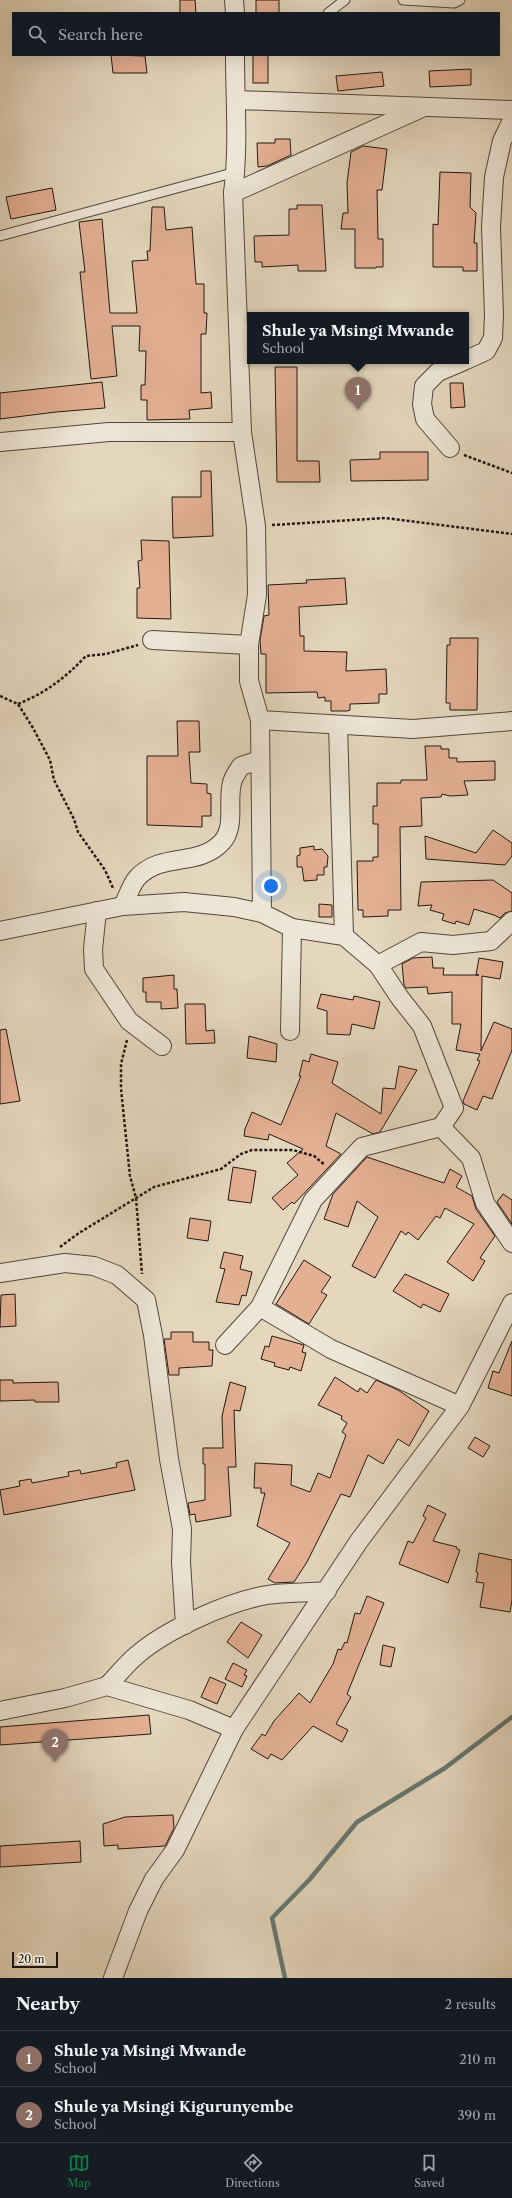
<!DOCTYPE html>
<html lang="en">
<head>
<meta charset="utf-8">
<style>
  :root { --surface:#171b24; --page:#242831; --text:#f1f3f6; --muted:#9ea1a6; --line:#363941; --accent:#0b8043 }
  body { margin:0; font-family:"Libre Caslon Text",serif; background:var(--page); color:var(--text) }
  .scale { position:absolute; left:12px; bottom:10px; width:46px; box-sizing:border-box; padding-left:4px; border:2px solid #231712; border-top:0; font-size:11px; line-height:14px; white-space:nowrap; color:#231712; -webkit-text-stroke:3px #ede5d5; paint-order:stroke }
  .you { position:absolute; left:271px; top:886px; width:14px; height:14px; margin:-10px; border:3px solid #fff; border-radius:50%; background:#1a73e8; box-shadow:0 0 0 6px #1a73e833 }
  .badge { display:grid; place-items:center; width:26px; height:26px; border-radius:50%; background:var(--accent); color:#fff; font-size:13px; font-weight:700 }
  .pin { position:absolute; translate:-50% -33px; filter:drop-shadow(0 1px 2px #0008) }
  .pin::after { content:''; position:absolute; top:21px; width:14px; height:12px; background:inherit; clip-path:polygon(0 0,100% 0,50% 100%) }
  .popup { position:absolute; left:247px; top:312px; width:222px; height:52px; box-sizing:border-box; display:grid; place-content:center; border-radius:0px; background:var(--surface); filter:drop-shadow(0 1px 3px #0005); font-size:13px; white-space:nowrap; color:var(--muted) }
  .popup b { font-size:15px; color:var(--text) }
  .popup::after { content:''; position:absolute; left:50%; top:100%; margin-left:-8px; border:8px solid transparent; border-top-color:var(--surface) }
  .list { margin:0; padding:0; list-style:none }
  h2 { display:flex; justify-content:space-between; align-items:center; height:52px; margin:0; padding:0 16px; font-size:17px }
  h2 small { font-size:13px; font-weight:400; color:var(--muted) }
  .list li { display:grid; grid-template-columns:26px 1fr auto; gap:12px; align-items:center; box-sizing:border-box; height:56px; padding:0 16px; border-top:1px solid var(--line) }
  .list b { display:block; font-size:15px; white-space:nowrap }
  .list p { margin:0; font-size:13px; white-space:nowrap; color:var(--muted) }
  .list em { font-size:13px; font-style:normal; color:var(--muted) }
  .icon { flex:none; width:22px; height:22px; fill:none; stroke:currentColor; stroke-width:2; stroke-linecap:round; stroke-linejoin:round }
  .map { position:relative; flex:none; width:512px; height:1978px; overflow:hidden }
  .search { position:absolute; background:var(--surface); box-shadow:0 4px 16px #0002; left:12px; right:12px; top:12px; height:44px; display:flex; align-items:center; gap:10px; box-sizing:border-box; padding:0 14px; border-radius:0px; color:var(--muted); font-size:15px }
  .sheet { height:164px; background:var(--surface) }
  nav { display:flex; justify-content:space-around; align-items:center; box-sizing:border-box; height:56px; border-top:1px solid var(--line); background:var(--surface); font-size:11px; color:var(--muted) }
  nav a { display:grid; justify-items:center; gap:2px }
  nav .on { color:var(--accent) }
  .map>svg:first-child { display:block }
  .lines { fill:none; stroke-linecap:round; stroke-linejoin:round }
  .stream { stroke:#677873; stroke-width:4.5 }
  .building { fill:#e4b094; stroke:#231712 }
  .service-casing { stroke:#53473d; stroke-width:11 }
  .minor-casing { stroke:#53473d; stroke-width:20 }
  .path { stroke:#231712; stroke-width:2.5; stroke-dasharray:3 2; stroke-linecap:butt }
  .service { stroke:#ede5d5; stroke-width:9 }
  .minor { stroke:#ede5d5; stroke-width:18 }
</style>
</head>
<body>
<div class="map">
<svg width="512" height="1978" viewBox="0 0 512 1978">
  <rect width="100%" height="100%" fill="#e4d7be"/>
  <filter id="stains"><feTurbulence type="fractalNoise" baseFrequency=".005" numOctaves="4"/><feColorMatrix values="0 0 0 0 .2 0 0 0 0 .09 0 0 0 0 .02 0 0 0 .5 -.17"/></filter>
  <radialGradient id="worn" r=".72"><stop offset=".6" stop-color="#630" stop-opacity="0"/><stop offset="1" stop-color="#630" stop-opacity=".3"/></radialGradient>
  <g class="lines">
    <polyline class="stream" points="285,1978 272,1918 310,1879 357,1822 445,1768 512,1717"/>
  </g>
  <g class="building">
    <polygon points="180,0 195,0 196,13 180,13"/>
    <rect x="256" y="0" width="23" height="13"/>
    <polygon points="111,55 145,56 147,73 113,73"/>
    <rect x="253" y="55" width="15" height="28"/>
    <polygon points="471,69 471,85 430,87 429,71"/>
    <polygon points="382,72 384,86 338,91 336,76"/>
    <polygon points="275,139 290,139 291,155 267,166 258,167 257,143 275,143"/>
    <polygon points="363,146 387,149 382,190 377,190 378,239 383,239 383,267 376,267 376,268 355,268 355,229 341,229 343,213 348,213 347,183 351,152"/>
    <polygon points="440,172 471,173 470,207 476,213 474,243 477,243 477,271 463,271 463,267 433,267 433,224 438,225"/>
    <polygon points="52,188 56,210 11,219 6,197"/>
    <polygon points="297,205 322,205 326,271 298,271 298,265 262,267 262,262 255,262 254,236 289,235 289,209 297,209"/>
    <polygon points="152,207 164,207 166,230 192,227 196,284 204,284 204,313 207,313 206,334 201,334 201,393 211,392 212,408 189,410 190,419 147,420 147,400 141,400 141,385 145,385 146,351 139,351 140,326 112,326 117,376 91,379 80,272 85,272 79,222 102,219 110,313 137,313 132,261 148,260 147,251 150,251"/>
    <polygon points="275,367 297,367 297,461 319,461 320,482 277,482"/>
    <polygon points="102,382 105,408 56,412 0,419 0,393"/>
    <polygon points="450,383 463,383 465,407 451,408"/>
    <polygon points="380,452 428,452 428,480 351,481 350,460 380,459"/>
    <polygon points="201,471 211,471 213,536 173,538 172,497 201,497"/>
    <polygon points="141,540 169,541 171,619 137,618 137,588 140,588 138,561 142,560"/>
    <polygon points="345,578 347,604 299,607 300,636 304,636 304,651 347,652 346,671 386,669 387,694 379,694 379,703 350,704 350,710 347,711 331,711 331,701 325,701 325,697 318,698 317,692 266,693 266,654 261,654 260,640 264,616 269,615 268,585 307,583 306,580"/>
    <polygon points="450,638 478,638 477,710 450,710 450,703 446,703 447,645 450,645"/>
    <polygon points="177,721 199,721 200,752 189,752 191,783 207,784 207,793 211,794 211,816 202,816 202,827 147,825 147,756 178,756"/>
    <polygon points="425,746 441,746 441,749 449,749 449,758 457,758 457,762 495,761 495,780 464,781 468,795 450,796 442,794 441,797 421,798 422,826 400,827 401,910 388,910 388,916 363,917 363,910 358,910 357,861 373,861 373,857 378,857 378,824 373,824 373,806 377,806 377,783 401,783 401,780 427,780"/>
    <polygon points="493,830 512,843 512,856 505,865 426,859 425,836 476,853"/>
    <polygon points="314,846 314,850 322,849 328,856 327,867 324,867 324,875 317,875 317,880 304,881 302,867 297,867 297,856 300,855 300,848"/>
    <polygon points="493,880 512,893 512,911 505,913 500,918 494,915 474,909 469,925 456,921 455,924 442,920 444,914 430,910 432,905 418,906 421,882"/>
    <polygon points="319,904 332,905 332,917 319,917"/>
    <polygon points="432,957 433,968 444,968 443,975 479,975 476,975 479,958 503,962 500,979 482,976 481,1051 494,1022 512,1029 512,1050 492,1099 483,1096 477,1110 464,1104 463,1101 480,1061 477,1060 480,1054 456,1050 461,1024 452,1024 452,992 428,994 427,987 406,988 404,985 402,964 413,958"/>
    <polygon points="174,975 174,989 177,989 178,1008 161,1009 161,1002 146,1002 146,992 143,992 143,978"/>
    <polygon points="321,994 353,1000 354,996 380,1002 374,1029 352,1024 350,1035 327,1034 327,1011 317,1008"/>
    <polygon points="185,1004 205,1004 206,1031 214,1030 215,1043 186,1044"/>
    <polygon points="6,1029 20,1101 0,1104 0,1030"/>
    <polygon points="249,1036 277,1044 276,1062 247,1058"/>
    <polygon points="311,1054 338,1062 332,1083 381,1114 383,1088 395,1089 399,1066 417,1070 380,1132 373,1134 336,1113 326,1146 341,1154 294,1204 292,1202 283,1210 272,1198 298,1175 287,1163 303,1149 269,1134 268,1140 244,1136 245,1129 252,1112 281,1125 301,1076 299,1076 303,1060 309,1062"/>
    <polygon points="367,1157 444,1183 450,1169 462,1176 456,1187 472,1196 476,1209 495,1236 480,1258 485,1261 473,1281 447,1262 474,1224 445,1208 440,1218 436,1216 418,1240 408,1232 406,1235 401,1231 375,1278 352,1266 378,1217 357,1201 348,1227 324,1219 333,1194"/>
    <polygon points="233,1167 256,1171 251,1203 228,1200"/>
    <polygon points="503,1194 512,1200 512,1224 497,1202"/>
    <polygon points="190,1218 211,1221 208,1241 187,1238"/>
    <polygon points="224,1252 243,1256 240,1269 252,1272 246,1296 242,1295 239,1305 216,1302 225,1269 220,1268"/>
    <polygon points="304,1260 331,1277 321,1292 327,1295 309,1324 276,1304"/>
    <polygon points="405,1274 449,1294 440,1312 423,1304 421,1308 393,1291"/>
    <polygon points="15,1294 16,1326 0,1327 1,1295"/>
    <polygon points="171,1332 193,1332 193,1342 209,1342 209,1350 213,1350 212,1366 179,1368 179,1375 169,1375 164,1339 171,1339"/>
    <polygon points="272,1336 304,1345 302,1352 306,1353 301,1371 290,1367 289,1370 274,1366 275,1363 261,1359 265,1346 269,1347"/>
    <polygon points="512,1341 512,1396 488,1388 493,1371 499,1373"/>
    <polygon points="335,1377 358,1392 360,1388 367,1393 376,1380 398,1390 429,1411 409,1446 398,1439 383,1464 368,1455 350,1497 341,1494 307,1562 294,1582 275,1583 268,1579 290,1543 257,1526 265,1493 261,1493 261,1488 254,1488 255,1463 292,1465 291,1485 310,1492 318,1473 330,1478 346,1435 342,1432 347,1423 341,1419 342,1416 318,1405"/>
    <polygon points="0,1380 13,1380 13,1383 58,1382 59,1402 35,1402 35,1400 0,1401"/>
    <polygon points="230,1382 246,1387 240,1411 234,1410 236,1467 228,1467 231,1516 196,1522 195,1514 190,1515 188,1503 205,1500 205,1464 203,1464 203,1448 223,1448 222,1416"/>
    <polygon points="475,1437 490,1446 483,1457 468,1448"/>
    <polygon points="128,1460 135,1490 4,1515 0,1490 20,1486 19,1481 31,1479 32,1483 69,1476 68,1472 80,1470 81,1474 117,1467 116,1463"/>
    <polygon points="428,1505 446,1514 433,1541 457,1547 457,1549 460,1550 448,1583 399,1564 408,1541 413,1543 426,1518 423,1516"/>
    <polygon points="479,1553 512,1560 512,1600 510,1612 480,1607 484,1583 476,1582 478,1573 476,1572"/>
    <polygon points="367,1596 384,1603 347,1694 351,1697 336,1724 348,1730 342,1742 313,1726 282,1760 271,1754 268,1759 251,1749 262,1734 265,1736 274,1721 299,1693 310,1703 333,1664 338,1649 341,1650 345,1642 347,1643 355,1613 360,1614"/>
    <polygon points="241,1622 262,1635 248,1658 227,1642"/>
    <polygon points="383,1645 395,1648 391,1667 380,1665"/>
    <polygon points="233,1663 247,1670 244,1675 247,1676 242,1687 225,1679"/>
    <polygon points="210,1677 226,1684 217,1704 201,1697"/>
    <polygon points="149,1715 151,1734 0,1745 0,1727"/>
    <polygon points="173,1815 174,1828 165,1846 118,1849 118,1845 104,1846 103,1824 125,1817"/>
    <polygon points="80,1841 81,1862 0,1867 0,1846"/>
  </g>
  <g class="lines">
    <defs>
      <g id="service">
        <polyline points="403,0 454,3 460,0"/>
        <polyline points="328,13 345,0"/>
        <polyline points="0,236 236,172"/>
      </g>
      <g id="minor">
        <polyline points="234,0 235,13"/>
        <path d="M235,55C235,101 239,147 233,193L242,432L256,526L257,595L249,645V681L260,720L262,913"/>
        <polyline points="237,100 512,110"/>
        <polyline points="233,193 424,107"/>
        <polyline points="466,360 486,351 493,338 494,315 491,227 494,177 502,141 512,120"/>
        <polyline points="0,442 109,432 242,432"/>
        <polyline points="450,448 425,419 422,404 424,386 438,372 464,361"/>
        <polyline points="152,640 249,645"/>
        <polyline points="260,720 413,729 512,721"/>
        <polyline points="338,725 344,936"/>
        <path d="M123,906C127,898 131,885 137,878C162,851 198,868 222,842C236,827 227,801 232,783C233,777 238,771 241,766L260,760"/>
        <polyline points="97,911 93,949 94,969 129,1021 162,1046"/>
        <polyline points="0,931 123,906 184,902 234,907 262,913 292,928 344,936 378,965 400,998 422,1026 454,1108 441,1127 362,1147 313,1200 260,1307 225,1345"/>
        <polyline points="378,965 421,942 453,945 491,941 512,921"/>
        <polyline points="290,1031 292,928"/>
        <polyline points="441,1127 471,1158 485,1203 512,1243"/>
        <polyline points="0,1273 65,1263 94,1266 117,1275 146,1300 153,1335 169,1459 182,1529 181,1562 185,1625"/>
        <polyline points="260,1307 331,1349 460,1406"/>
        <path d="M107,1686C117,1676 126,1664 137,1655C167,1629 228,1602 267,1595C286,1592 308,1593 327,1591"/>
        <polyline points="0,1711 65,1698 107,1686 189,1710 234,1729"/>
        <polyline points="113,1978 138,1911 154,1879 175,1850 234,1729 359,1541 460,1406 512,1303"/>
      </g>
    </defs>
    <use href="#service" class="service-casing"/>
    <use href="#minor" class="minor-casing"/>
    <g class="path">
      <polyline points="464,455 512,473"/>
      <polyline points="272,525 385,518 512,534"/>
      <polyline points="0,696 18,704 33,728 50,760 54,780 74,819 78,832 105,870 113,888"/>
      <path d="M18,704C47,692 65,678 86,656L106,654L138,645"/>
      <polyline points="127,1040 121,1064 121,1089 130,1176 136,1198 142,1274"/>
      <polyline points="60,1247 79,1233 154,1187 221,1169 241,1154 252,1150 293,1150 314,1156 325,1165"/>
    </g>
    <use href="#service" class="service"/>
    <use href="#minor" class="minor"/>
  </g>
  <rect width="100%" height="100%" filter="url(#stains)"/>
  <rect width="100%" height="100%" fill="url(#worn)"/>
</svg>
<div class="scale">20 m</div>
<div class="you"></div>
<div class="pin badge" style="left:358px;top:410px;background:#8d6e63">1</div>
<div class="popup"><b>Shule ya Msingi Mwande</b>School</div>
<div class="pin badge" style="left:55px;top:1762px;background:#8d6e63">2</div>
<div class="search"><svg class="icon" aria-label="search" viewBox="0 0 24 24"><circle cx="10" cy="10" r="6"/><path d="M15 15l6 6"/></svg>Search here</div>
</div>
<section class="sheet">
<h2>Nearby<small>2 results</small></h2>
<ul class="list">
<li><span class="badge" style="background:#8d6e63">1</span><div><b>Shule ya Msingi Mwande</b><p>School</p></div><em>210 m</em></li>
<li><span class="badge" style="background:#8d6e63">2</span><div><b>Shule ya Msingi Kigurunyembe</b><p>School</p></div><em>390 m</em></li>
</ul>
</section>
<nav>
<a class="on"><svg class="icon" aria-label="map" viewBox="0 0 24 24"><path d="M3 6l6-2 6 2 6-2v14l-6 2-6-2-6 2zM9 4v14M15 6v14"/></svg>Map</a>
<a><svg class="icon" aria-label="directions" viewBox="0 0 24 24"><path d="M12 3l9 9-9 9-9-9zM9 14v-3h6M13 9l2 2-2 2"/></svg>Directions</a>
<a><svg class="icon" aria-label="saved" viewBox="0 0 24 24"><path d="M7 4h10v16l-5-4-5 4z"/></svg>Saved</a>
</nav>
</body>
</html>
